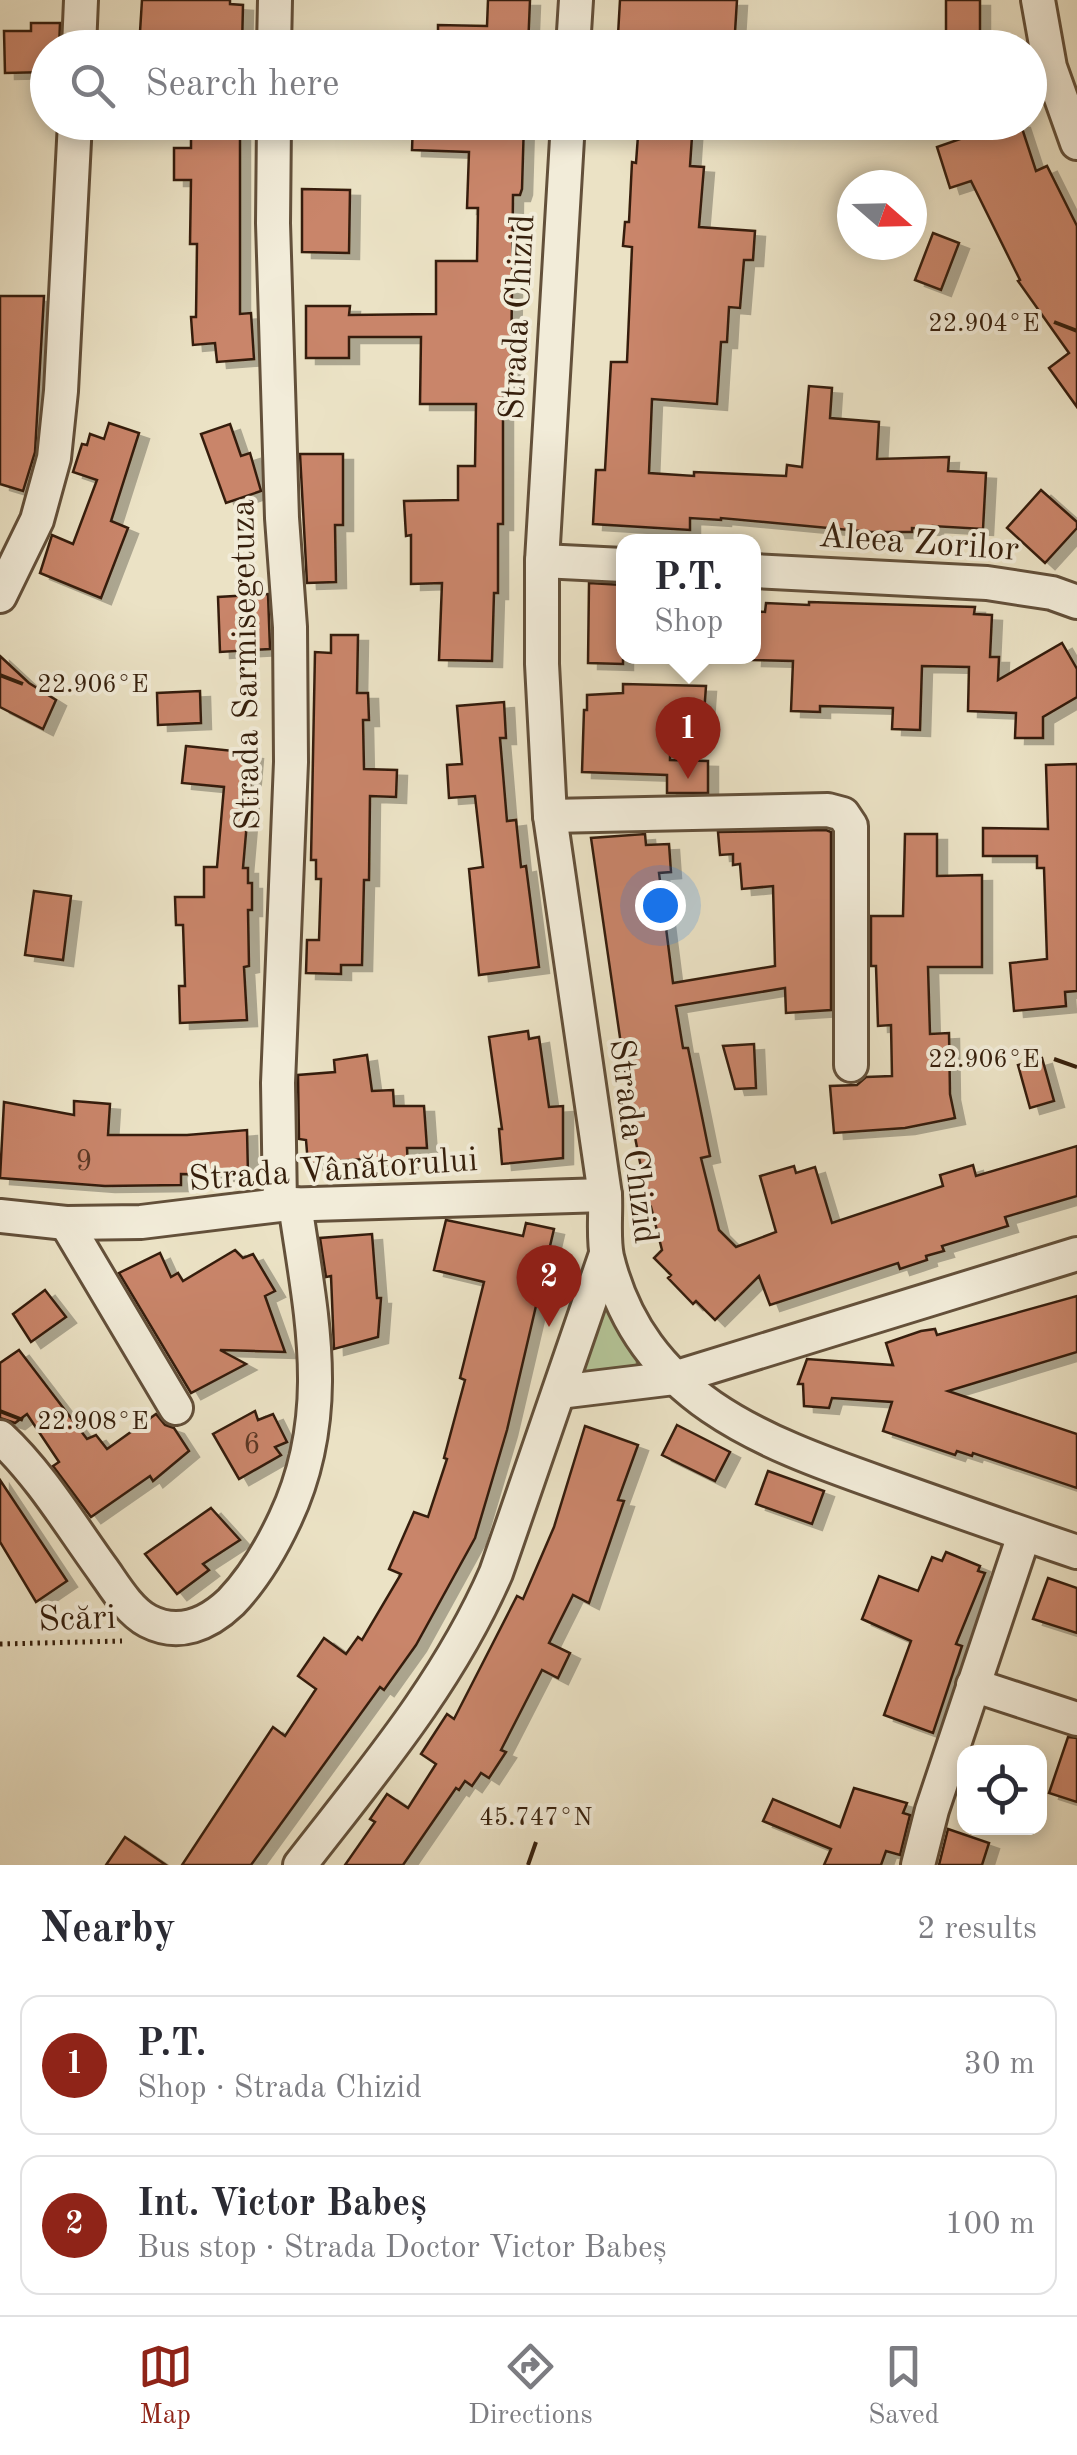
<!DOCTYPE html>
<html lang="en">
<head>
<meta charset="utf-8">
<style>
  :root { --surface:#fff; --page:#f7f7f7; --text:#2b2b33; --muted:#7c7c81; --line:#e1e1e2; --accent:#8f2418 }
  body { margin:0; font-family:"Old Standard TT",serif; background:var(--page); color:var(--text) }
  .controls { position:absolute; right:30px; bottom:30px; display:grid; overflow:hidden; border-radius:20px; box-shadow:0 5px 15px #0003 }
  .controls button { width:90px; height:90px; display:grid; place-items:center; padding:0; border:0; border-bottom:2px solid var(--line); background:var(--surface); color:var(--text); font:50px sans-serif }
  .compass { position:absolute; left:837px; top:170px; width:90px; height:90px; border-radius:50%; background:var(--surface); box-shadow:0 5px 15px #0003; rotate:110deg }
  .you { position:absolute; left:660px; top:905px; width:35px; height:35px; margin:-25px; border:8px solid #fff; border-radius:50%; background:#1a73e8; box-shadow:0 0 0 15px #1a73e833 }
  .badge { display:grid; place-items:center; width:65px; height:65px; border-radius:50%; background:var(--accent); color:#fff; font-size:32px; font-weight:700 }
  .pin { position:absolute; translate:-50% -82px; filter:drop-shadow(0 2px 5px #0008) }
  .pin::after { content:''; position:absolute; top:52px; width:35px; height:30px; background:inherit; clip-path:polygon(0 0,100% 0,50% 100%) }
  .popup { position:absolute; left:616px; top:534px; width:145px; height:130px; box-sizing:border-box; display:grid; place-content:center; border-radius:20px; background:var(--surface); filter:drop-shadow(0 2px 8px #0005); font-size:32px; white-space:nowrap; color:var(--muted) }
  .popup b { font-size:38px; color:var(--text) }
  .popup::after { content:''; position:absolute; left:50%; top:100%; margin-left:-20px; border:20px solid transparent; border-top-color:var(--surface) }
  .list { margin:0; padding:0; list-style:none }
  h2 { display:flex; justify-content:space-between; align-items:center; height:130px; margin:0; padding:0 40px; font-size:42px }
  h2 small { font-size:32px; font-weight:400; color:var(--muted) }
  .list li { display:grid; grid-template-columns:65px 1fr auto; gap:30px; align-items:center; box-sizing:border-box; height:140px; margin:0 20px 20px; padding:0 20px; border:2px solid var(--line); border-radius:20px }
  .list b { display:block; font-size:38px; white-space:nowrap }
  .list p { margin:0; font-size:32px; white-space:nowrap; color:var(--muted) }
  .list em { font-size:32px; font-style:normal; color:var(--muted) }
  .icon { flex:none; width:55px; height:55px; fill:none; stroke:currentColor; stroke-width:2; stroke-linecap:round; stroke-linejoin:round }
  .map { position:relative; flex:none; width:1077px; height:1865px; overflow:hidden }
  .search { position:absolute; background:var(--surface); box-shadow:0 5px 15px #0003; left:30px; right:30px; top:30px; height:110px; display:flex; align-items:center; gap:25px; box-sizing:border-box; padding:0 35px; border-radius:55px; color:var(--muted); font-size:38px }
  .sheet { height:450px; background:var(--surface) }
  nav { display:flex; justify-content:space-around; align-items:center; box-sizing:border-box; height:140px; border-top:2px solid var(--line); background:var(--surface); font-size:28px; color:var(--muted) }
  nav a { display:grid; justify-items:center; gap:5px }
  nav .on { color:var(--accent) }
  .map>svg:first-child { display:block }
  .green { fill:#b4c497; stroke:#757252; stroke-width:2.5 }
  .building { fill:#c9856a; stroke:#361f0c; stroke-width:2.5; filter:url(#shadow) }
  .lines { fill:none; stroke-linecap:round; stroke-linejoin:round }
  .street-casing { stroke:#63503a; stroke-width:38 }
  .path { stroke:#361f0c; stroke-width:5; stroke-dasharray:2.5 5; stroke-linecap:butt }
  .street { stroke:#f2ecd9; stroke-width:32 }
  .ticks { fill:none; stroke:#361f0c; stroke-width:4 }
  .labels { text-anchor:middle; stroke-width:8; stroke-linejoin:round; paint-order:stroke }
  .number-label { font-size:30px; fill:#5b3824 }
  .street-label { font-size:35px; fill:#361f0c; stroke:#f2ecd9 }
  .ticks-label { font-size:25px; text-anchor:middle; fill:#361f0c; stroke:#f2ecd9; stroke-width:8; stroke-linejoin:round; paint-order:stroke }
</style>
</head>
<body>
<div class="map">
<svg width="1077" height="1865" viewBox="0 0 1077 1865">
  <defs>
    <filter id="shadow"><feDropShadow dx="10" dy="6" stdDeviation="0" flood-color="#0004"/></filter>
  </defs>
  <rect width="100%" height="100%" fill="#ebe2c5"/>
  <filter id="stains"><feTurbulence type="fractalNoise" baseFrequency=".002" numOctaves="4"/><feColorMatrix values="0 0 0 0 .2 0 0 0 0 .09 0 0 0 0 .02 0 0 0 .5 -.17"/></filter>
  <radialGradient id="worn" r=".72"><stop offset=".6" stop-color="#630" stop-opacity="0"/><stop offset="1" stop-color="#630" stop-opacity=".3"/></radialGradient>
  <polygon class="green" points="609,1300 637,1360 637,1368 589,1374 583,1369 603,1302"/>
  <g class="building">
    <polygon points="142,0 230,0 230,4 243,5 242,48 198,48 198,35 140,32"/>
    <polygon points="488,0 530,0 528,48 438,48 438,25 487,26"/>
    <polygon points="620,0 737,0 734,48 621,48 622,36 618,35"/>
    <polygon points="946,0 980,0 980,36 946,35"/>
    <polygon points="31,23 60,23 59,48 48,48 48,72 5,73 4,31 31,31"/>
    <polygon points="191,122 240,122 240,314 251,313 254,359 217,362 215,343 193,345 191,317 196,317 197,244 190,244 191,180 174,180 174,148 191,148"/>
    <polygon points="413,122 524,122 522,189 520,195 513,195 511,377 507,377 506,397 503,397 503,524 498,524 498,593 494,593 492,661 439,660 442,583 411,584 411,535 406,536 404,501 458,500 458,466 475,466 476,404 420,404 421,337 349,337 349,358 306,358 306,306 350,306 349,315 436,314 436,261 477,261 478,208 467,208 469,152 412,150"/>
    <polygon points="639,122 693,122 690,166 704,167 699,227 755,231 753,260 744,260 740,308 729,307 727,342 721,342 717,404 652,399 649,473 694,476 694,472 786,476 787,465 802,467 809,386 832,388 830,418 879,422 877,459 949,457 948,471 986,473 983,529 933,526 933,529 912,528 912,532 871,532 721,518 721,520 690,518 690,530 593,524 596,470 605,470 611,362 627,362 632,247 623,246 625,222 629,222 632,162 636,163"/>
    <polygon points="1009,122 1020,122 1036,171 1047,166 1077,226 1077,407 1049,368 1069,353 1018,281 1020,280 971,181 950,188 937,147"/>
    <polygon points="302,189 350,190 349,253 302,252"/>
    <polygon points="933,233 959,243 941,290 915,280"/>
    <polygon points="0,296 44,296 35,452 23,491 0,484"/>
    <polygon points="109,423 139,433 111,521 128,528 101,598 40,573 52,535 73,544 97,480 73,472 82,444 87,445 90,434 104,439"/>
    <polygon points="230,424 241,456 250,453 261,491 226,503 201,434"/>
    <polygon points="300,454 343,454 343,525 335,525 336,582 307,583"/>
    <polygon points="1041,490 1077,522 1077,528 1045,563 1007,528"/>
    <polygon points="589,583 623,585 623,664 588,663"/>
    <polygon points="268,594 270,649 220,652 218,597"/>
    <polygon points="809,602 975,607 974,614 992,615 990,657 999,657 998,680 1062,643 1077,669 1077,697 1043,717 1043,738 1015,738 1016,713 968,711 969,667 922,666 920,730 892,729 893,708 820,706 820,712 791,711 793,661 752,660 755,611 765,612 766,603 809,605"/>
    <polygon points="331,635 358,635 357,693 368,693 369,720 363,720 364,769 397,770 396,797 370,796 369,880 364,880 362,965 341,965 341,974 306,973 307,940 319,940 321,879 316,879 316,860 311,860 315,652 331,653"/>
    <polygon points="0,656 29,683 56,700 43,729 0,707"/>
    <polygon points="623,684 706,686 704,714 671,713 670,760 708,761 708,793 667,793 667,775 582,772 584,710 587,710 587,695 623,693"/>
    <polygon points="200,691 201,723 158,725 157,693"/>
    <polygon points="504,702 506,738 500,738 507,821 516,820 521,867 526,866 539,967 479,975 469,869 483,867 475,796 449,798 447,765 462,764 457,706"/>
    <polygon points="186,746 253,753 243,868 248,868 248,883 252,883 252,910 248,910 249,966 244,967 247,1020 180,1023 179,986 185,986 183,925 176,925 175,897 204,897 204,867 217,867 224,787 182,783"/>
    <polygon points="1077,764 1077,991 1065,992 1066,1006 1014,1011 1010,963 1047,959 1044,868 1037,868 1037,856 983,856 983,828 1048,829 1046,765"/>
    <polygon points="826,830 831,832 831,1010 786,1013 785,988 676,1006 683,1048 688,1048 710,1156 701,1158 719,1230 736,1247 776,1232 760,1176 794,1166 796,1173 815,1167 832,1223 943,1186 940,1175 973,1165 976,1176 1077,1146 1077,1196 1005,1217 1008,1226 942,1246 944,1251 926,1256 927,1260 900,1269 898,1263 770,1305 759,1276 715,1320 696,1301 693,1304 668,1278 671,1275 654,1258 662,1250 651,1207 649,1208 633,1127 591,838 645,834 646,845 669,844 671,872 659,873 673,983 775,966 773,886 742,889 740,864 733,865 733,854 720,855 718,832"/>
    <polygon points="905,834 937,834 937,876 982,875 982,967 928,967 930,1034 949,1033 950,1094 955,1118 905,1128 834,1133 830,1086 857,1085 866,1077 892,1076 891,1025 878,1026 876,966 871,966 871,916 903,916"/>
    <polygon points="34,891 71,896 63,960 25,955"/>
    <polygon points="528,1031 529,1039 539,1037 549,1107 563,1106 563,1158 502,1164 499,1129 502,1129 489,1037"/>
    <polygon points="754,1044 756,1088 735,1089 723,1046"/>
    <polygon points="367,1055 372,1091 393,1090 394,1106 424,1106 427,1148 407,1148 408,1167 373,1167 373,1158 308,1164 306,1140 299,1139 298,1075 335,1072 334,1060"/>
    <polygon points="1042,1058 1054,1101 1030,1108 1018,1065"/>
    <polygon points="74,1101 110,1104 108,1135 187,1135 247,1130 248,1175 181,1174 181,1185 105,1186 0,1178 4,1102 74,1115"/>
    <polygon points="446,1220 523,1236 526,1223 554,1229 507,1430 475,1538 416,1645 384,1690 380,1687 251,1865 182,1865 273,1727 285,1736 316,1689 298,1676 324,1638 346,1654 358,1637 362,1640 401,1574 389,1569 414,1512 428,1517 447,1459 444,1458 465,1380 460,1378 484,1282 434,1270"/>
    <polygon points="372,1234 377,1298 381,1298 378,1337 334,1349 331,1276 326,1277 320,1238"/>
    <polygon points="235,1250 243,1258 253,1254 275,1291 265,1296 285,1352 220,1350 246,1364 191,1393 119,1273 160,1253 171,1277 178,1273 183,1281"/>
    <polygon points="45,1290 66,1317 31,1342 13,1314"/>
    <polygon points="1077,1296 1077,1352 948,1391 1077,1434 1077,1488 973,1453 972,1456 957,1451 955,1455 883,1431 892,1402 832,1398 829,1408 804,1406 803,1384 798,1384 807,1359 893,1365 886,1343 921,1331 935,1329 937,1335"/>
    <polygon points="19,1350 87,1439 96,1435 107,1449 156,1414 165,1425 174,1428 189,1451 153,1481 150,1476 91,1517 53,1466 59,1462 27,1414 15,1423 0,1418 0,1363"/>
    <polygon points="255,1411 258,1420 273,1414 287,1442 275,1447 281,1455 239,1479 213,1434"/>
    <polygon points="677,1425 730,1452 715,1481 662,1455"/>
    <polygon points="585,1426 638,1445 618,1500 624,1501 589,1603 573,1595 549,1643 570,1653 558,1678 542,1670 501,1750 506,1752 489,1778 481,1773 472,1786 465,1781 459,1790 456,1788 403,1865 345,1865 375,1822 370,1819 387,1794 408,1808 436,1764 421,1754 447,1714 454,1719 517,1596 523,1599 554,1527"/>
    <polygon points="768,1471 824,1491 812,1524 756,1504"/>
    <polygon points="0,1480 67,1581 36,1602 0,1542"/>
    <polygon points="211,1508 240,1540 203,1564 209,1570 177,1594 145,1554"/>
    <polygon points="946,1552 980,1566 978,1571 985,1573 956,1644 962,1646 933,1733 884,1715 911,1641 862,1619 879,1576 918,1591 932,1557 942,1561"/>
    <polygon points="1048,1578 1077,1588 1077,1633 1033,1619"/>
    <polygon points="1068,1737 1077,1738 1077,1802 1049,1793"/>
    <polygon points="854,1788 907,1803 903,1813 910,1815 900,1855 886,1851 881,1865 824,1865 831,1849 763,1821 773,1799 840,1827"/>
    <polygon points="948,1829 989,1843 982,1865 939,1865"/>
    <polygon points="125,1837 166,1865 106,1865"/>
  </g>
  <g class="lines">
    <defs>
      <g id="street">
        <polyline points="1038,0 1050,67 1077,143"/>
        <polyline points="79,48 81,0"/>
        <polyline points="274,48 275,0"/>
        <polyline points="573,48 576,0"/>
        <polyline points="274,122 273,223 282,518 290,627 291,762 278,1083 280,1205"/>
        <path d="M568,122L542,561V664L550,816L605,1195C606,1215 603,1238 607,1257C641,1397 760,1441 882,1484C947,1507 1012,1530 1077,1552"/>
        <polyline points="542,561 623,565"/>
        <polyline points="753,571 987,583 1052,593 1077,602"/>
        <polyline points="0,596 37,520 54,458 61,391 75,122"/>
        <polyline points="550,816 828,810 843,814 851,826 851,1065"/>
        <polyline points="0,1216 66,1223 141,1222 280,1205 605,1195"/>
        <polyline points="66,1223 176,1408"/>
        <polyline points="559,1392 674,1378 1077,1254"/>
        <path d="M0,1437C40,1474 71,1526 103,1570C115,1587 129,1611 148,1621C179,1637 208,1624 231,1602C254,1578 271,1549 285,1519C335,1413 311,1315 295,1204"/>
        <polyline points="973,1685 1077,1719"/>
        <path d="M300,1865C373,1771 448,1683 496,1573L606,1254"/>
        <polyline points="918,1865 932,1810 1024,1535"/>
      </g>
    </defs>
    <use href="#street" class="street-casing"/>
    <polyline class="path" points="0,1644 122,1641"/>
    <use href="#street" class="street"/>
  </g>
  <path class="ticks" d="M1054,322L1077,331M0,675L23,684M1054,1059L1077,1067M0,1411L23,1420M528,1865L536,1842"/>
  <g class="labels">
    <g class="number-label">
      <text x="84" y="1170">9</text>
      <text x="252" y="1453">6</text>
    </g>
    <g class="street-label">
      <text transform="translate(516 317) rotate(-87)" y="12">Strada Chizid</text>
      <text transform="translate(919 541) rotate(4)" y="12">Aleea Zorilor</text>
      <text transform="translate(244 665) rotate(-91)" y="12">Strada Sarmisegetuza</text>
      <text transform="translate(635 1141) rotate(83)" y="12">Strada Chizid</text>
      <text transform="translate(333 1168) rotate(-4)" y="12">Strada Vânătorului</text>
      <text transform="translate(77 1617) rotate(-2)" y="12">Scări</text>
    </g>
  </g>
  <g class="ticks-label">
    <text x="984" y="331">22.904°E</text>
    <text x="93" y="692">22.906°E</text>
    <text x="984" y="1067">22.906°E</text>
    <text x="93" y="1429">22.908°E</text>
    <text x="536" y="1825">45.747°N</text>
  </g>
  <rect width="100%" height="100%" filter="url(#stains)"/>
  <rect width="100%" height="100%" fill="url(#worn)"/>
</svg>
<div class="controls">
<button><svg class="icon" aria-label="locate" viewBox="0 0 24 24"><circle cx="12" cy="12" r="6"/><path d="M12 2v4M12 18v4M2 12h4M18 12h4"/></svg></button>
</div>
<svg class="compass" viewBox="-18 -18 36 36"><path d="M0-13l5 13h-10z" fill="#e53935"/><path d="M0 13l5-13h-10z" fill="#7c7c81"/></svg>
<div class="you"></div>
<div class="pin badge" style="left:688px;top:779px">1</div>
<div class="popup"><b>P.T.</b>Shop</div>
<div class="pin badge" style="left:549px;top:1327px">2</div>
<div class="search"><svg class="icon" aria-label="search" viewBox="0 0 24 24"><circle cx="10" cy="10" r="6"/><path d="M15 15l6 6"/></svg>Search here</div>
</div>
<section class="sheet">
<h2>Nearby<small>2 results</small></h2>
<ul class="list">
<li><span class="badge">1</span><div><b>P.T.</b><p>Shop · Strada Chizid</p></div><em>30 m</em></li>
<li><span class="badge">2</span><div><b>Int. Victor Babeș</b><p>Bus stop · Strada Doctor Victor Babeș</p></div><em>100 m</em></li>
</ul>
</section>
<nav>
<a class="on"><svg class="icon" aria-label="map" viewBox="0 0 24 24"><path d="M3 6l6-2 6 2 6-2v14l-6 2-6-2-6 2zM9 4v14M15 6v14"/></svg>Map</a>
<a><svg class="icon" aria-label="directions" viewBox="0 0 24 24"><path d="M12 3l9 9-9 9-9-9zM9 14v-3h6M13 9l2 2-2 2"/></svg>Directions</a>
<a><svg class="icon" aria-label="saved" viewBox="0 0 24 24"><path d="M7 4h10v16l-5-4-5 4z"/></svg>Saved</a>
</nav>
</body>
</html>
